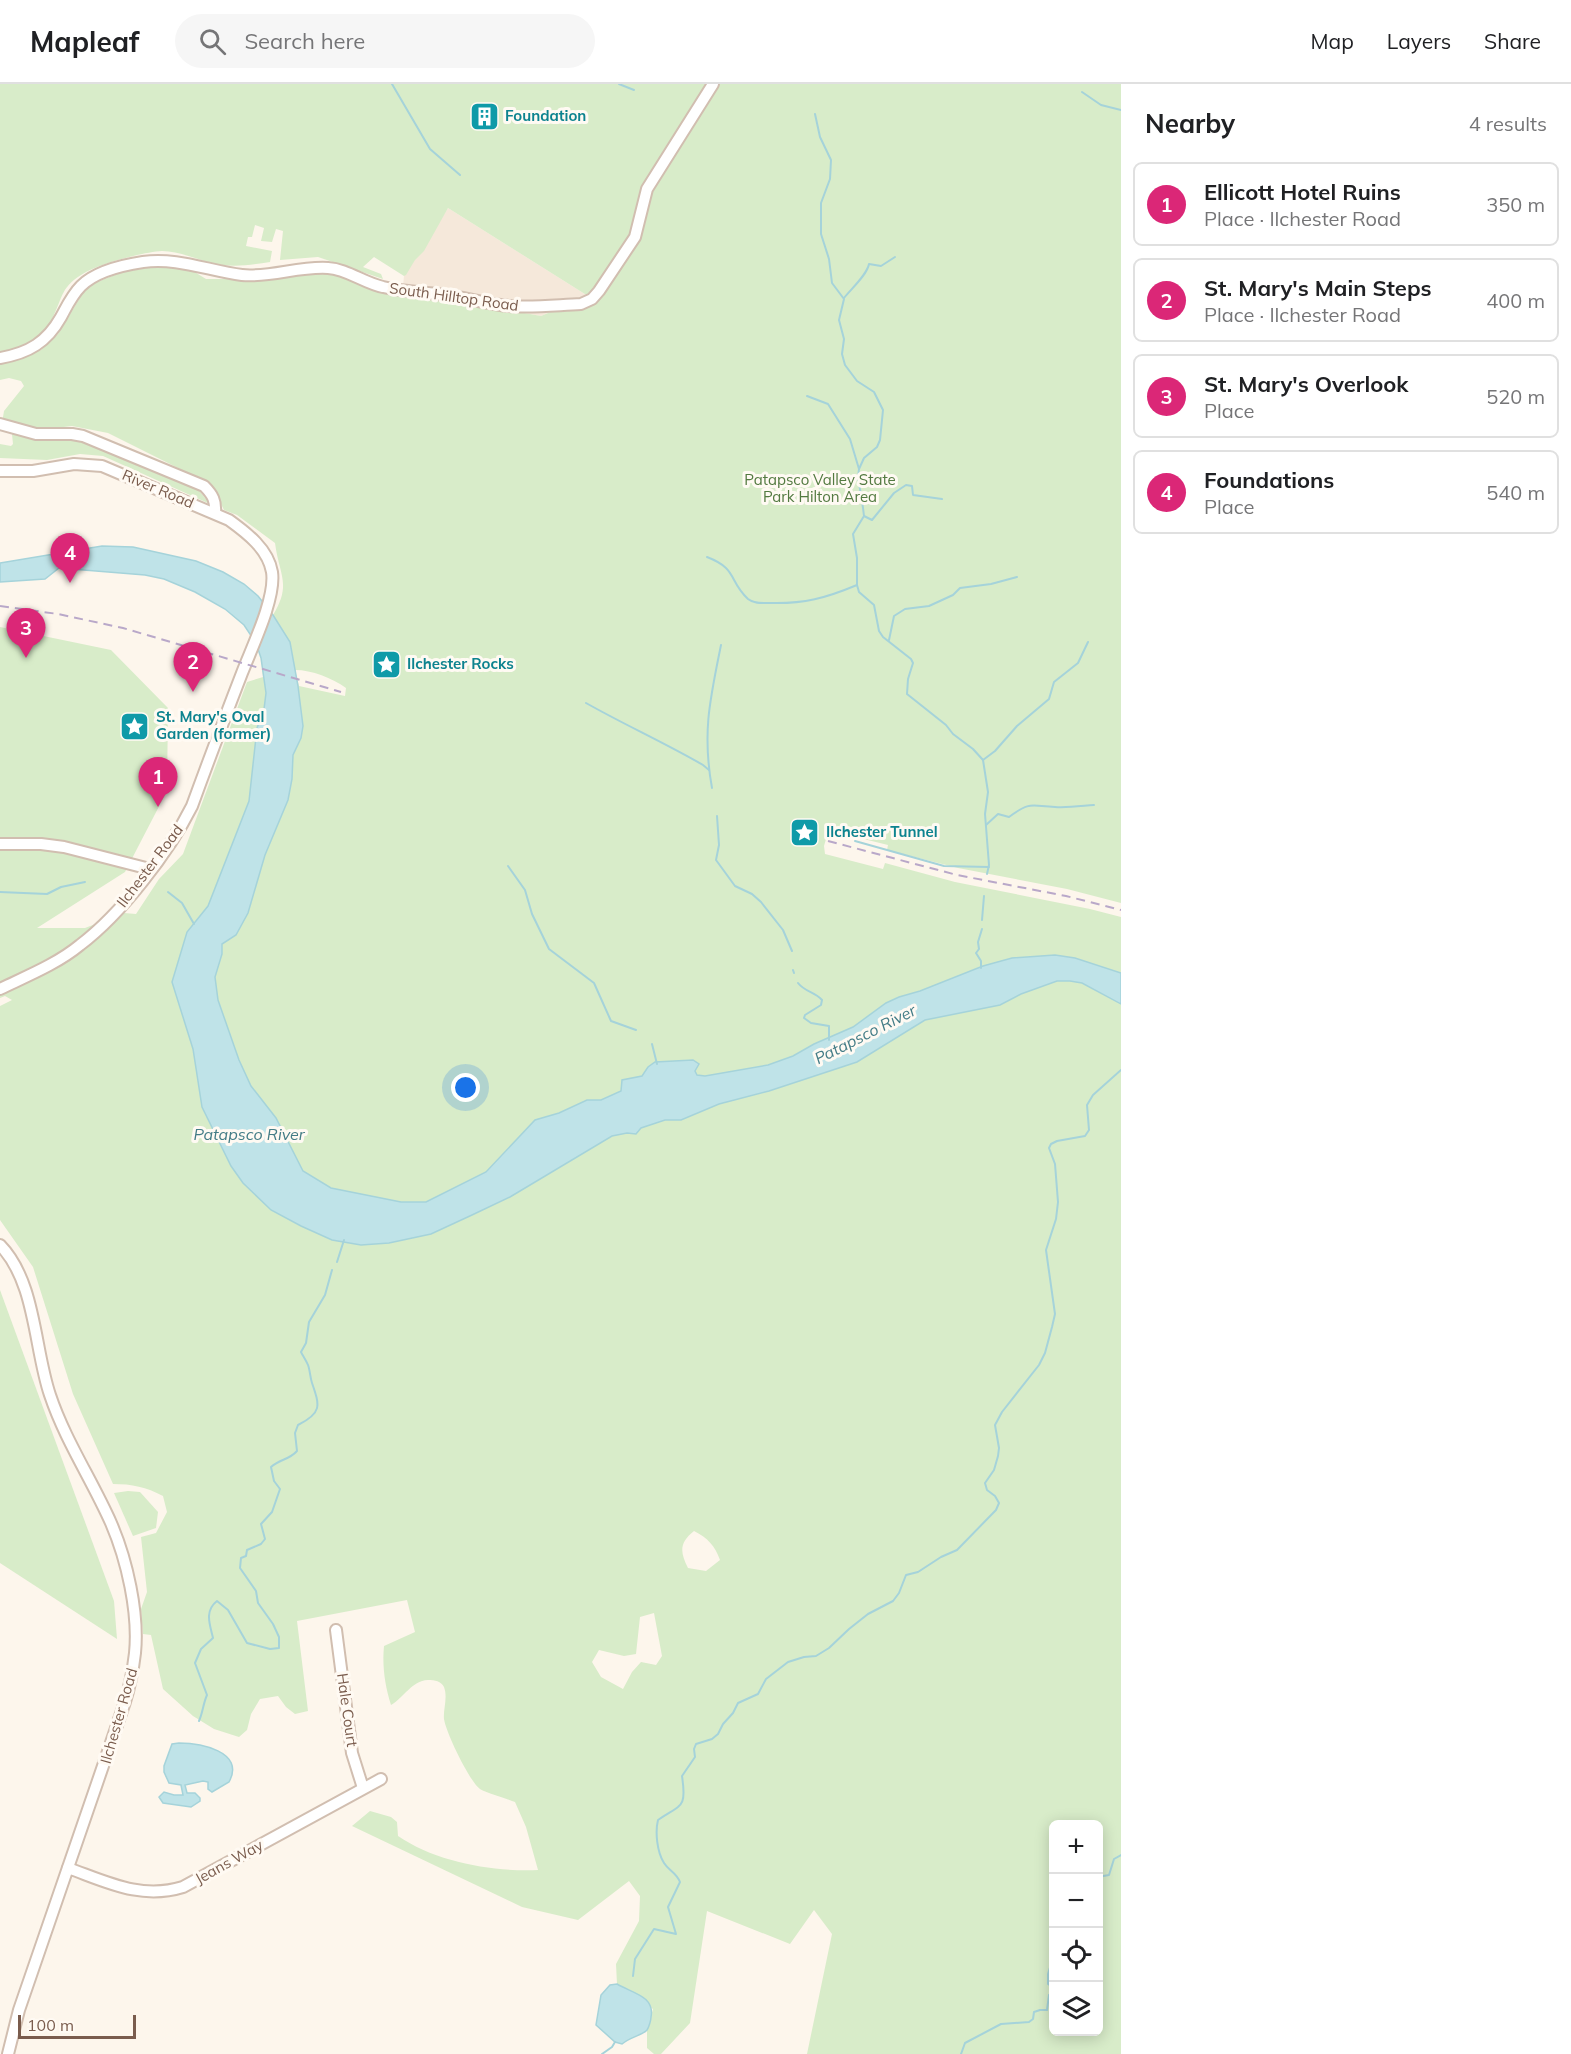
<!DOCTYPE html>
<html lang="en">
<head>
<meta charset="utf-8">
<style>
  :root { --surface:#fff; --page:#f6f6f6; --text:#202124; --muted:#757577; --line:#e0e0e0; --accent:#db2777 }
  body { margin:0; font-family:Mulish,sans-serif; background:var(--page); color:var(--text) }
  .controls { position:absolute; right:18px; bottom:18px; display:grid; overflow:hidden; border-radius:9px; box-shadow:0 3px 15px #0003 }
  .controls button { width:54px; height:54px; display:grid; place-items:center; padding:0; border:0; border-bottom:2px solid var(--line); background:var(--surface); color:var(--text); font:30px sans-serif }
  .scale { position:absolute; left:18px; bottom:15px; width:118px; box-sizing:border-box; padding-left:6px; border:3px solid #7a5c4d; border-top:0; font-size:16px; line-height:21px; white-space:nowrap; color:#7a5c4d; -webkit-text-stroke:4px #fffaf3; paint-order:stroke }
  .you { position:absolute; left:466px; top:1004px; width:21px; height:21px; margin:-15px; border:4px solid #fff; border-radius:50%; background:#1a73e8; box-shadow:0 0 0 9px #1a73e833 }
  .badge { display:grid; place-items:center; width:39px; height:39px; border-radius:50%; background:var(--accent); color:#fff; font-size:20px; font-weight:700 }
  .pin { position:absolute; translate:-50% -50px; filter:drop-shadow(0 2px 3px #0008) }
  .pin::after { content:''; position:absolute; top:32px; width:21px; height:18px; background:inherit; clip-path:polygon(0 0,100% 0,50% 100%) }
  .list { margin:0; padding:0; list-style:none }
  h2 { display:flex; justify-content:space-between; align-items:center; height:78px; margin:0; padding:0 24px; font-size:26px }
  h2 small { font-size:20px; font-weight:400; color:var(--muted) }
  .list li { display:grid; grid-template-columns:39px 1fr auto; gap:18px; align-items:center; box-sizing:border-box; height:84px; margin:0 12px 12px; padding:0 12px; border:2px solid var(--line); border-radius:9px }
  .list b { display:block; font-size:22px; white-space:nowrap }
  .list p { margin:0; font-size:20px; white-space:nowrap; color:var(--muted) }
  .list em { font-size:20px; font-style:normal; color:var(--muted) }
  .icon { flex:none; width:33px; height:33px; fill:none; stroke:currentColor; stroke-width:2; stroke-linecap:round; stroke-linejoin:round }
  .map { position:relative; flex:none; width:1121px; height:1970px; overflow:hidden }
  header { display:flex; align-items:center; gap:36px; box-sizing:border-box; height:84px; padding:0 30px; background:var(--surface); border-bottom:2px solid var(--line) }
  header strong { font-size:28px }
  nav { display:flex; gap:33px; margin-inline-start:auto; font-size:21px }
  .search { width:420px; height:54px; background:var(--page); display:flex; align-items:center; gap:15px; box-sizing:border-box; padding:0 21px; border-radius:33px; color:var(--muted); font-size:22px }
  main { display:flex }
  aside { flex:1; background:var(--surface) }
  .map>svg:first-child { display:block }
  .residential { fill:#f5e8da }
  .green { fill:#d8ecc9; fill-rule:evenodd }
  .water { fill:#bfe3e8; stroke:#a5d3da; stroke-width:1.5 }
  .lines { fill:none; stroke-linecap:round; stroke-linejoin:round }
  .stream { stroke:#a5d3da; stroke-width:2 }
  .minor-casing { stroke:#d1beb0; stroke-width:14 }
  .minor { stroke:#fff; stroke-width:10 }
  .rail { stroke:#b9a8c9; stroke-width:2; stroke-dasharray:9 6; stroke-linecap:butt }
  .labels { text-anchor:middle; stroke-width:6; stroke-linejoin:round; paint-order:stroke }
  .culture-label { font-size:15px; font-weight:bold; fill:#0d838f; stroke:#fffaf3; text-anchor:start }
  .street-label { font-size:15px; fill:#7a5c4d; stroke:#fffaf3 }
  .park-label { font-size:15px; fill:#537a41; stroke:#fffaf3 }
  .water-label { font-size:16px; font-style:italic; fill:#437c86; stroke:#fffaf3 }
</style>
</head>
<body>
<header>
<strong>Mapleaf</strong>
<div class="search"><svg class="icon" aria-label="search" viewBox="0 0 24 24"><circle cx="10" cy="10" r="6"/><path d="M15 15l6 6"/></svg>Search here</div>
<nav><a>Map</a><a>Layers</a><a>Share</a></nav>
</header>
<main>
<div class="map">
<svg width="1121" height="1970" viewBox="0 0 1121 1970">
  <rect width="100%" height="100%" fill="#fdf6ec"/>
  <polygon class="residential" points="448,124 588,212 541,232 489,223 403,202 404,192"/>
  <g class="green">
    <path d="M0,0H1121V819L1067,805L958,784L887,766L888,761L831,747L828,748L824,762L825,770L883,785L885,779L955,798L1090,825L1121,833V1970H807L832,1850L814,1826L790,1860L707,1827L690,1939L661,1970H654L647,1964V1946L653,1925L617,1900L616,1880L639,1837L640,1812L629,1797L578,1836L522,1823L352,1742L370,1727L391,1733L397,1738L398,1752C436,1778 492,1788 538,1786L526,1743L515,1718C508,1715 484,1708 480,1705C470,1698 446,1649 444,1635C443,1625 448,1614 444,1603C441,1597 435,1596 428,1596C411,1597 405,1613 391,1621C385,1602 382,1582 384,1562L415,1548L407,1516L297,1537L308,1627L295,1630L286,1623L278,1612L260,1615L251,1630L247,1646L239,1653L214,1645L193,1632L163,1605L151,1551L143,1550L141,1525L147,1508L141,1453L156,1449L167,1428L163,1412C146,1403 132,1400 113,1400L73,1310L33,1183L0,1136V922L12,916L5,912L0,914V543L111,566L168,624L167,707L125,788L37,844H85L124,829L136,830L159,795L183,770L247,598L263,593L261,574L256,559L281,544L273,531C292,500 279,491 275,459L237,431L224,426L215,408L204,397L108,349L72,342L39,346L2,339L4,327L24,302L21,297L9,294L0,296V279L41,266L58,250L84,207L95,199L122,188L160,182L193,187L206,195H232L327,187L419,210L541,232L588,212L448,124L424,167L415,176L406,191L404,192L374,173L363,183L381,190L383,195L318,173L280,176L283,147L276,145L272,158L261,157L264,144L255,141L252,153H248L246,162L272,167L270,178C251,181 231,184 211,179C196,175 178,167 162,167C143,168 103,179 86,188C60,203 64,211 52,235C42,255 21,264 0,269ZM295,586C312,586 332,594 346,604L345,612L299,602ZM694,1447C708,1454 715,1462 720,1476L706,1487L688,1484C680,1468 679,1459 694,1447ZM654,1529L662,1572L656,1581L641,1578L632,1588L623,1605L601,1593L592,1578L599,1566L624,1572L636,1570L640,1533ZM1054,1740H1098V1948H1054Z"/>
    <polygon points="15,349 80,353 196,403 210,420 103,372 80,370 47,376 0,374 0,360 11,362 13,360 12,350"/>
    <polygon points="0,1206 114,1517 117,1555 0,1479"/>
    <polygon points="128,1407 140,1408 158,1428 156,1444 133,1452 114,1409"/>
  </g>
  <g class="water">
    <polygon points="102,462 133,463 196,477 223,488 244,500 258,512 273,531 290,558 298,602 303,642 301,654 293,671 292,695 288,716 265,771 248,829 236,851 222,860 222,870 215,893 218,916 239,976 251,1002 276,1034 303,1087 331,1104 401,1118 426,1118 486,1088 535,1036 559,1029 587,1016 601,1016 621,1007 622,996 642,992 648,983 655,978 693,976 699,980 695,987 697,991 705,992 768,981 793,972 814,960 853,943 886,919 899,913 920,907 983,882 1012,874 1055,871 1075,874 1121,889 1121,920 1082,899 1070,897 1057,897 1021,910 1000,921 925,936 857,978 769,1007 719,1020 681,1036 665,1036 641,1044 636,1050 627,1049 612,1052 510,1113 472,1131 431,1150 389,1159 361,1161 332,1156 301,1142 271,1126 243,1099 231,1082 202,1023 193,965 172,898 187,848 208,822 249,717 257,644 264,625 266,609 261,574 256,559 244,541 225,525 195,508 164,495 145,491 59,484 45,495 0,498 0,479"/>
    <path d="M179,1659C199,1659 246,1667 229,1698L212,1708L208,1705V1698L203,1697L185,1701L187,1709H195L200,1714V1717L191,1723L163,1719L159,1713L164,1708L174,1711H183L181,1701L169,1699L164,1688V1682L172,1660Z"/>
    <path d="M617,1900C632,1909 655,1912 651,1933C651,1936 649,1943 647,1946C643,1951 630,1953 622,1960L615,1958L596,1941L601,1911L610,1901Z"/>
  </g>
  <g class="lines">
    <g class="stream">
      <polyline points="392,0 430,65 460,91"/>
      <polyline points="619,0 634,6"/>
      <polyline points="1082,8 1101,21 1121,26"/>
      <polyline points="815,30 820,53 831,76 830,95 821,119 821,150 829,175 832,199 844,215 839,236 844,255 842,270 845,281 857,297 874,308 883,326 880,356 877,363 864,374 859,385"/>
      <path d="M844,214C851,205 867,191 869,180L881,182L895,173"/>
      <polyline points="807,312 828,320 850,355 859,385 858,393 863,424 864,432 853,450 857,474 857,501 859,508 874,521 879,547 883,553 911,575 913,579 908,595 907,610 946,641 953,650 973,665 983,676 988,708 985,730 989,781 987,790"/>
      <polyline points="864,432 872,436 894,409 906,401 912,402 913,411 942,415"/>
      <path d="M707,473C738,485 728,496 748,515C754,520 763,519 770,519C804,520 826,514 857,501"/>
      <polyline points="889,556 894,532 905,525 929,522 953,511 960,504 991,500 1017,493"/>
      <path d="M586,619C625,641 665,659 703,681L709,686"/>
      <polyline points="983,676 995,667 1017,642 1049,615 1054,598 1078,579 1088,558"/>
      <path d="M712,704C702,649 710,615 721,561"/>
      <polyline points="717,732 719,761 716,776 735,802 752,810 761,818 783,846 792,867"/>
      <path d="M986,741L998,730L1009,733C1031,717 1030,722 1055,723C1067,724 1081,722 1094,721"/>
      <polyline points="855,757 944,782 989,783"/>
      <polyline points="508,782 525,806 532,830 549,865 594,899 611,937 636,946"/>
      <polyline points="0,808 47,810 61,803 85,798"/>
      <polyline points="168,808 182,819 194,840"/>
      <polyline points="982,836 984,812"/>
      <polyline points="981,884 981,877 976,869 979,865 978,858 982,845"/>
      <polyline points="793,886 794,889"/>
      <path d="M798,899C805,908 815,908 822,916L821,921L805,931L804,934L811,939L829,942V956"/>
      <polyline points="652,960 657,980"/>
      <polyline points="337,1178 344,1156"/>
      <path d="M199,1637C203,1628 203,1620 207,1611L195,1579L201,1565L213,1554C210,1541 204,1527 217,1517L228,1526L247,1559L270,1565L279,1564V1553L273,1540L258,1519L256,1507L240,1484L241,1474L246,1472L247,1466L261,1460L265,1455L261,1440L272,1428L280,1405L274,1397L271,1383C280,1375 289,1376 297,1367L295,1349L298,1341C322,1329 320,1322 312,1299C310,1293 310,1286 308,1281C306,1276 303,1272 301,1268L306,1259L309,1238L325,1211L332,1186"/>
      <polyline points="1098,1793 1109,1791 1114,1775 1121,1771"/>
      <polyline points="1054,1870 1048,1890 1048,1900 1054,1904"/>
      <path d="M633,1892L635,1875L654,1845L676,1850L668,1823L680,1798C676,1788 669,1787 664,1779C657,1768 655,1748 658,1736C681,1720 687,1725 682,1692L695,1673L694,1665L696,1660L712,1655L718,1650L723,1640L733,1629L738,1619L758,1610L766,1595L788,1578L804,1573L816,1572L829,1564L849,1545L868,1530L893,1517L899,1509L906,1491L918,1488L941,1473L957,1466L996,1426L999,1419L995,1412L987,1406L985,1399L994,1386L998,1372L999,1364L995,1341L1002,1328L1039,1281L1045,1269L1052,1243L1055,1230L1046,1166L1056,1135L1058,1118L1055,1080L1049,1064L1051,1060L1057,1057L1085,1052L1089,1046L1087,1021L1093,1011L1121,986"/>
      <polyline points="602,1970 612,1963 615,1958"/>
      <polyline points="961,1970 965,1959 1001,1940 1029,1938 1033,1935 1034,1928 1040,1926 1047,1926 1049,1911 1054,1909"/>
    </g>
    <defs>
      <g id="minor">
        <path d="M0,274C29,269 47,258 61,233C67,222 72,211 81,202C95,188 123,181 143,178C177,173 209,187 242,191C270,194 299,182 328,184C347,185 364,199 383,203C404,208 425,208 446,211C467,214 487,220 509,222C532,224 557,221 581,220L592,215L599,207L635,153L647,105L713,0"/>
        <path d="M0,340L36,350H72L83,352L204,402C213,411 216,417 215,429"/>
        <path d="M0,387H33L74,380L102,382L229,436C247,449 268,465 272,488C276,514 252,563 242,589C225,633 208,678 192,722C169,768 121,830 80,861C57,880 27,892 0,905"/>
        <polyline points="0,760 41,760 64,763 150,785"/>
        <path d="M0,1161C36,1198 34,1264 50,1311C65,1356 92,1396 111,1439C127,1476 139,1529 135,1569C133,1586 130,1602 125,1618L19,1926L8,1970"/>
        <polyline points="336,1546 352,1669 363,1704"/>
        <path d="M68,1784C107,1798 141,1816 183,1803L381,1695"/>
      </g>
    </defs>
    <use href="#minor" class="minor-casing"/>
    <use href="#minor" class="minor"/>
    <g class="rail">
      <polyline points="0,522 58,530 123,544 341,608"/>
      <polyline points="828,757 957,791 1066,812 1121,826"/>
    </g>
  </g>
  <defs>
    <symbol id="building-square" viewBox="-11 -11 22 22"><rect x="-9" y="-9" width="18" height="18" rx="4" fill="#0f9aa8" stroke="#fffaf3"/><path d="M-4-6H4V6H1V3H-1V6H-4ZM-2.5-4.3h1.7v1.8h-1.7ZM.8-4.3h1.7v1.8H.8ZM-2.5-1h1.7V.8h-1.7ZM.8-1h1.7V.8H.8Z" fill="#fff"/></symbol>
    <symbol id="sight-square" viewBox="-11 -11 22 22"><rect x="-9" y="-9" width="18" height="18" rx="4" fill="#0f9aa8" stroke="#fffaf3"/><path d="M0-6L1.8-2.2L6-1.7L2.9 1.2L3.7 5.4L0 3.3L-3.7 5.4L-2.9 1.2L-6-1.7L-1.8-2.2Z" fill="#fff"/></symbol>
  </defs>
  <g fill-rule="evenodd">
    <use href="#building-square" x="468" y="16" width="33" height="33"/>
    <use href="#sight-square" x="370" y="564" width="33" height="33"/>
    <use href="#sight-square" x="118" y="626" width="33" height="33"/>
    <use href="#sight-square" x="788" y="732" width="33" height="33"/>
  </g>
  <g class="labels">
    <g class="culture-label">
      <text x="505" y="37">Foundation</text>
      <text x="407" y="585">Ilchester Rocks</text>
      <text x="156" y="638">St. Mary's Oval<tspan x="156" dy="17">Garden (former)</tspan></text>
      <text x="826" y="753">Ilchester Tunnel</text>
    </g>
    <g class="street-label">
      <text transform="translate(454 213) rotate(8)" y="5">South Hilltop Road</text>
      <text transform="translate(158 405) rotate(23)" y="5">River Road</text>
      <text transform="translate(150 782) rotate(-53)" y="5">Ilchester Road</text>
      <text transform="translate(347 1626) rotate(82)" y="5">Hale Court</text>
      <text transform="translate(119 1632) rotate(-74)" y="5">Ilchester Road</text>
      <text transform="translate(229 1778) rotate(-29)" y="5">Jeans Way</text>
    </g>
    <g class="park-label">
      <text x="820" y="401">Patapsco Valley State<tspan x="820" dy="17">Park Hilton Area</tspan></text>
    </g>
    <g class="water-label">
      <text transform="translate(865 950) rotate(-27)" y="6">Patapsco River</text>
      <text x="249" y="1056">Patapsco River</text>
    </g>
  </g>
</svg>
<div class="controls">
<button>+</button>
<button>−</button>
<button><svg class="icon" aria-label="locate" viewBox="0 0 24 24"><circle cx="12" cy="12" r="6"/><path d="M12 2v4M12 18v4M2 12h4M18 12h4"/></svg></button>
<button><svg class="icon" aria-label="layers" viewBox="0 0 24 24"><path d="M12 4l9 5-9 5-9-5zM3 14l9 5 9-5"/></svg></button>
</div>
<div class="scale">100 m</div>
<div class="you"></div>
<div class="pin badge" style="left:158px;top:723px">1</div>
<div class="pin badge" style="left:193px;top:608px">2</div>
<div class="pin badge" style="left:26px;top:574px">3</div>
<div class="pin badge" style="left:70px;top:499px">4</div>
</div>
<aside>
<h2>Nearby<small>4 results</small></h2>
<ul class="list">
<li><span class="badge">1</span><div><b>Ellicott Hotel Ruins</b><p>Place · Ilchester Road</p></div><em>350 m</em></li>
<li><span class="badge">2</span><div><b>St. Mary's Main Steps</b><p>Place · Ilchester Road</p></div><em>400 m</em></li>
<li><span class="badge">3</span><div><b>St. Mary's Overlook</b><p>Place</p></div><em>520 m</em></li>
<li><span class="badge">4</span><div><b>Foundations</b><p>Place</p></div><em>540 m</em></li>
</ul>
</aside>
</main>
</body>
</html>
